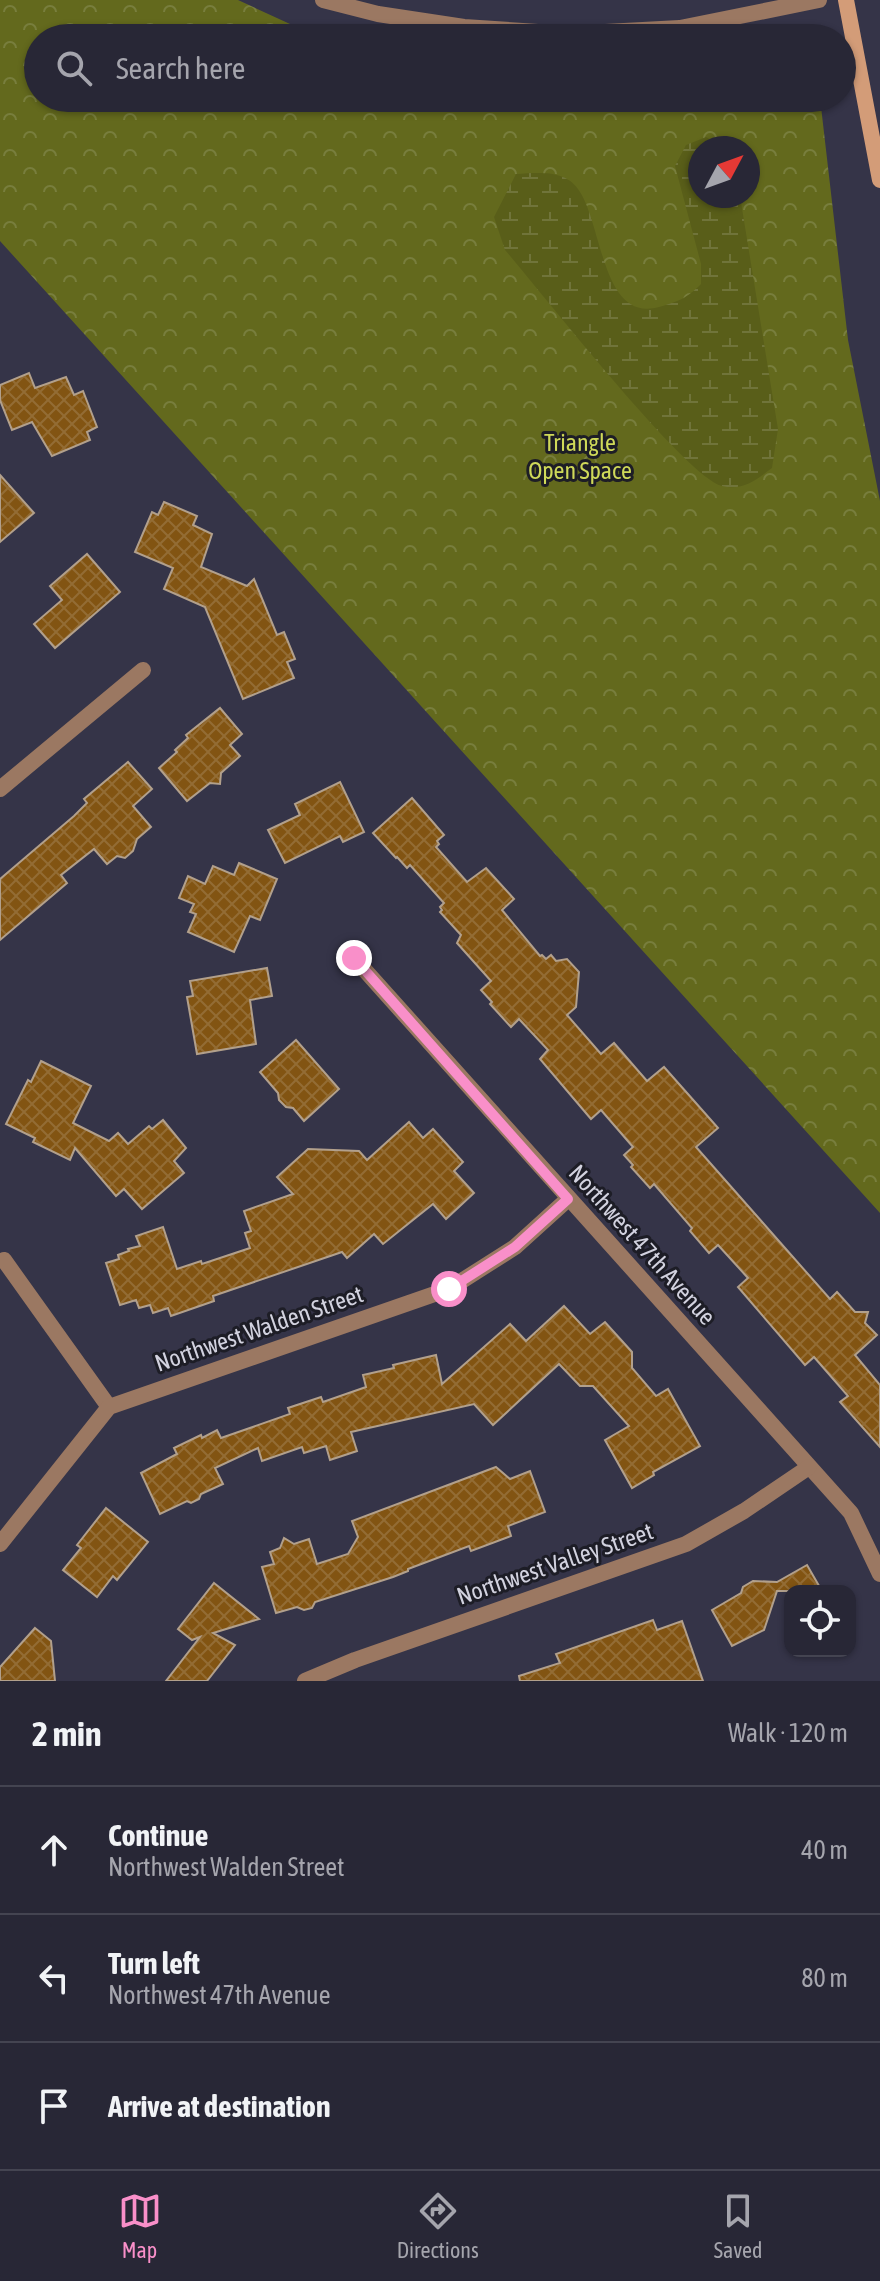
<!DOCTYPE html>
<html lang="en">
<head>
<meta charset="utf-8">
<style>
  :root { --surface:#282736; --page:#343342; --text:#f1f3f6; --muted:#a5a5ad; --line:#444451; --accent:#f98fc9 }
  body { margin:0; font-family:"Asap Condensed",sans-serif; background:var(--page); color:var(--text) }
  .controls { position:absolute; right:24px; bottom:24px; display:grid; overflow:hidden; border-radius:16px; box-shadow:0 2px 6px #0004 }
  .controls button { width:72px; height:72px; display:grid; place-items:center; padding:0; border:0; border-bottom:2px solid var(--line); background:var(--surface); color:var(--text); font:40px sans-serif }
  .compass { position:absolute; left:688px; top:136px; width:72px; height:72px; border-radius:50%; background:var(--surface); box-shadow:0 2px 6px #0004; rotate:49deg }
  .stop { position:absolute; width:24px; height:24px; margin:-18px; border:6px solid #f98fc9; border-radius:50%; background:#fff }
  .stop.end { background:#f98fc9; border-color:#fff; box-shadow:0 2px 8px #0008 }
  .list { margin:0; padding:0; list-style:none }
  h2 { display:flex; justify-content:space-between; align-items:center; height:104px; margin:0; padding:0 32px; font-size:34px }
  h2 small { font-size:26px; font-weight:400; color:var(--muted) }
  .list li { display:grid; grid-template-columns:52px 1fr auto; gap:24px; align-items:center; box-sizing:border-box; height:128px; padding:0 32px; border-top:2px solid var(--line) }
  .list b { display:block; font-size:30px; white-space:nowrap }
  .list p { margin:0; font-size:26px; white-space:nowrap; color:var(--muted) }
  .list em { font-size:26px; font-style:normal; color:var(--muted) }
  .icon { flex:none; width:44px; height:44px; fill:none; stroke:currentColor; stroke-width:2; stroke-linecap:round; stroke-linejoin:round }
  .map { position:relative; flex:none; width:880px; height:1681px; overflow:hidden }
  .search { position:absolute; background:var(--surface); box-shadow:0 2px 6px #0004; left:24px; right:24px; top:24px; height:88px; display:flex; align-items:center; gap:20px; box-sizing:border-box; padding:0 28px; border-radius:44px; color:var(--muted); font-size:30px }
  .sheet { height:488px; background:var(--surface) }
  nav { display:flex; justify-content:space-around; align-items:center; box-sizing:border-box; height:112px; border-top:2px solid var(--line); background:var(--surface); font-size:22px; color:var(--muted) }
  nav a { display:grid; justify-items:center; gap:4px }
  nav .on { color:var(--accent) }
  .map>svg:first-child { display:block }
  .forest { fill:url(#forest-crowns); fill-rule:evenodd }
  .wetland { fill:url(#wetland-marsh) }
  .building { fill:url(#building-cross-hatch); stroke:#b2a08c; stroke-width:2 }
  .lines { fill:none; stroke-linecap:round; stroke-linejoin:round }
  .minor { stroke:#9b7862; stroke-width:16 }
  .tertiary { stroke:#9b7862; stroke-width:16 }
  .secondary { stroke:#d39c78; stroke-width:16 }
  .route { stroke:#f98fc9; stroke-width:10 }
  .labels { text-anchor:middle; stroke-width:6; stroke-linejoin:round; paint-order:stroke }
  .park-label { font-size:24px; fill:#cfd959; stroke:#1d1d26 }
  .street-label { font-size:24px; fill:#d2d2df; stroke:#1d1d26 }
</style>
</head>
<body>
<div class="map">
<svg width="880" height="1681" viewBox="0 0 880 1681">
  <defs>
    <pattern id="forest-crowns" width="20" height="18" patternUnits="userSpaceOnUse" patternTransform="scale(2)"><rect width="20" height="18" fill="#63691d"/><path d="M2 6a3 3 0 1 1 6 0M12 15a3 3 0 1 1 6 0" fill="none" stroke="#787e3d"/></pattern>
    <pattern id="wetland-marsh" width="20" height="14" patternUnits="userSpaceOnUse" patternTransform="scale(2)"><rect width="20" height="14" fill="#595e19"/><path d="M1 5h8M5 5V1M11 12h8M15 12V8" fill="none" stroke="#70743a"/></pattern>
    <pattern id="building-cross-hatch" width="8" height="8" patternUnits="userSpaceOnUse" patternTransform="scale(2)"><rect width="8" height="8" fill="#825412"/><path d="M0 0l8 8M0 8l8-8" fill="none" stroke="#936c34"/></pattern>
  </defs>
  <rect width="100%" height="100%" fill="#353448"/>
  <path class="forest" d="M0,0H238L290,24L382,38H38V98H820L848,340L880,501V1213L0,241ZM700,148H748V196H700Z"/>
  <path class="wetland" d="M706,137L725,148H700V196H740L778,429L772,468C756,480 743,491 722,486C685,477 539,289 505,250L494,217L516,174C537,173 564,169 578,189C603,223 601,323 659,307C679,301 686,299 701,284V264L675,166L686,145Z"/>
  <g class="building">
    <polygon points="29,373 35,388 66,377 74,395 83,391 97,427 87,432 90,440 52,456 32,422 12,430 0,400 0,385"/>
    <polygon points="0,475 34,513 0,542"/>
    <polygon points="164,502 197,516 193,525 212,534 201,567 247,586 254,579 277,635 284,632 295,659 287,662 294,678 243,699 205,607 164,589 173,568 135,552 152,512 158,515"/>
    <polygon points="87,554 120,592 55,648 34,624 62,600 50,586"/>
    <polygon points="220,708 242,734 230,745 240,756 221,773 220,784 210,783 187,801 159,768 177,752 175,750 188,738 186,735"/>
    <polygon points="128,762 152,789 133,806 151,827 137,839 133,851 125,858 117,856 107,864 94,849 61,875 67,883 0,940 0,879 74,816 87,803 84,799"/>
    <polygon points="340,782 364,832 343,842 340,836 285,863 268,830 300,815 295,804"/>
    <polygon points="412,798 444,835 437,841 439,844 436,847 467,882 486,868 514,899 502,910 540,956 542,955 546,959 551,955 556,961 567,959 579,972 576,1007 567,1015 601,1054 614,1043 647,1081 664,1067 718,1128 696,1147 830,1299 837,1292 855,1312 868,1312 865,1323 877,1335 855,1355 880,1385 880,1447 840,1402 848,1396 814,1357 805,1365 738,1287 748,1278 718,1245 709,1253 690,1231 692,1228 654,1184 650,1188 631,1167 633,1165 624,1155 633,1147 601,1110 591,1119 540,1059 548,1050 519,1019 511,1027 490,1004 492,1002 481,990 491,981 457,943 461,935 440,912 442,910 440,907 444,903 410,865 407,868 397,857 396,858 373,833"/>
    <polygon points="239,863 277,879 260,920 250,916 234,952 188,932 196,914 190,912 194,904 179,898 188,876 205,884 213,866 234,875"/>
    <polygon points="267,968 272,996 250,1000 256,1044 197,1054 187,997 193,996 190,981"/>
    <polygon points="296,1040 339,1089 304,1121 293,1108 286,1107 279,1100 278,1093 260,1072"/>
    <polygon points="41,1061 91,1086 73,1123 109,1141 118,1133 128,1144 149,1126 152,1129 163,1120 186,1148 174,1161 184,1173 142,1209 124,1189 116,1196 75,1148 70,1160 33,1142 35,1138 6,1124 28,1080 31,1082"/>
    <polygon points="409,1122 423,1138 433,1129 463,1162 454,1171 474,1193 446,1219 433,1204 383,1244 374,1234 347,1258 342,1252 213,1296 214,1301 171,1316 168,1308 153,1313 150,1305 139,1308 136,1300 120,1305 106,1263 119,1259 118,1255 129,1251 128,1249 140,1246 136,1236 163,1227 177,1269 201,1261 202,1264 250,1248 245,1233 251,1231 244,1211 293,1194 277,1177 308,1149 359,1151 367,1160"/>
    <polygon points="564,1306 590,1334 605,1322 632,1352 632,1368 656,1396 668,1389 700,1446 653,1472 654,1475 632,1488 605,1440 629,1426 593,1386 580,1386 559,1364 493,1425 474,1404 351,1432 357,1451 330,1460 326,1446 304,1453 302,1447 262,1461 258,1448 215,1468 223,1484 201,1494 199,1499 191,1503 187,1501 160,1514 141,1473 177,1454 174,1448 201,1435 202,1438 217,1430 221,1438 290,1414 288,1408 321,1397 323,1402 366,1387 363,1375 394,1368 393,1365 436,1355 442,1384 510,1324 526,1341"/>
    <polygon points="496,1467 510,1479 530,1471 545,1512 508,1526 511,1536 471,1551 469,1546 408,1569 408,1571 393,1577 315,1602 312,1608 304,1610 297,1607 276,1613 262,1567 274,1564 270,1552 280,1548 284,1538 294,1544 309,1539 317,1564 348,1554 358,1537 352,1521"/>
    <polygon points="106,1508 148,1542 117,1580 113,1576 97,1597 63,1570 81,1548 77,1545"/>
    <polygon points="807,1565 822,1591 777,1591 764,1630 732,1646 712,1610 741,1593 743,1587 753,1581 777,1582"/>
    <polygon points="214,1583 259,1619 213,1633 235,1645 207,1681 166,1681 200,1637 192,1640 178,1629"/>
    <polygon points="653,1620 657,1630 682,1621 703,1681 520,1681 519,1676 560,1663 556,1654"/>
    <polygon points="35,1628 51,1641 55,1681 0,1681 0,1667"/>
  </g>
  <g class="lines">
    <g class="minor">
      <polyline points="0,789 143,670"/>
      <polyline points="354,958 851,1513 880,1574"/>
      <polyline points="4,1260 109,1407"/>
      <polyline points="0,1544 109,1407 449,1289 515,1247 568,1199"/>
      <polyline points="305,1681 355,1660 686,1544 744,1511 809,1467"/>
    </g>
    <polyline class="tertiary" points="323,0 378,14 464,27 568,34 680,28 819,0"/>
    <polyline class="secondary" points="846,0 880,180"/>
  </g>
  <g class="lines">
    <polyline class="route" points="354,958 568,1199 515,1247 449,1289"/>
  </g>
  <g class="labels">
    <g class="park-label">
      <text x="580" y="451">Triangle<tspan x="580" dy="28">Open Space</tspan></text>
    </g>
    <g class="street-label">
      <text transform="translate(642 1245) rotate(48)" y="8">Northwest 47th Avenue</text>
      <text transform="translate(259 1329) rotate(-19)" y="8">Northwest Walden Street</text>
      <text transform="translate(555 1564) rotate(-19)" y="8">Northwest Valley Street</text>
    </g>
  </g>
</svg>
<div class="controls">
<button><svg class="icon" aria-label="locate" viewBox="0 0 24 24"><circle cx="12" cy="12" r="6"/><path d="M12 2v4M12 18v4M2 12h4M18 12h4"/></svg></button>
</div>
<svg class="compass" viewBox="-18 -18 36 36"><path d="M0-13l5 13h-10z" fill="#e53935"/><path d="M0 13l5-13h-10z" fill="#a5a5ad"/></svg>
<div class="stop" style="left:449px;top:1289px"></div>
<div class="stop end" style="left:354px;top:958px"></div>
<div class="search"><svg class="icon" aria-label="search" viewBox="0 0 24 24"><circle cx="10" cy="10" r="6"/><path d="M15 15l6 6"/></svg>Search here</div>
</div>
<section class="sheet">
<h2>2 min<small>Walk · 120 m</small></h2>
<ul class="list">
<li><svg class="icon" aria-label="ahead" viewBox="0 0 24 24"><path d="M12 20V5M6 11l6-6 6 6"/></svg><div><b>Continue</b><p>Northwest Walden Street</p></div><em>40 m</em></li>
<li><svg class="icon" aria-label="left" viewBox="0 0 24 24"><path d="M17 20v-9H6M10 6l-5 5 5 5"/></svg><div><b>Turn left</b><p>Northwest 47th Avenue</p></div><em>80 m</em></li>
<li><svg class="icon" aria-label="arrive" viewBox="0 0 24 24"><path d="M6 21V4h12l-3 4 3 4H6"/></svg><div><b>Arrive at destination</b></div></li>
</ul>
</section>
<nav>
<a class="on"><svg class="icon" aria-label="map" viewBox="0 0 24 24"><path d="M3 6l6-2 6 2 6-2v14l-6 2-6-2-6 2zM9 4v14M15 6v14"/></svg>Map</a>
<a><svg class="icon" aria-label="directions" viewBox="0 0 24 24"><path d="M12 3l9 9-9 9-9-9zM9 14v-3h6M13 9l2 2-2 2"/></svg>Directions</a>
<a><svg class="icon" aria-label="saved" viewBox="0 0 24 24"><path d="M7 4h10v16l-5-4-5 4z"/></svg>Saved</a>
</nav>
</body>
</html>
